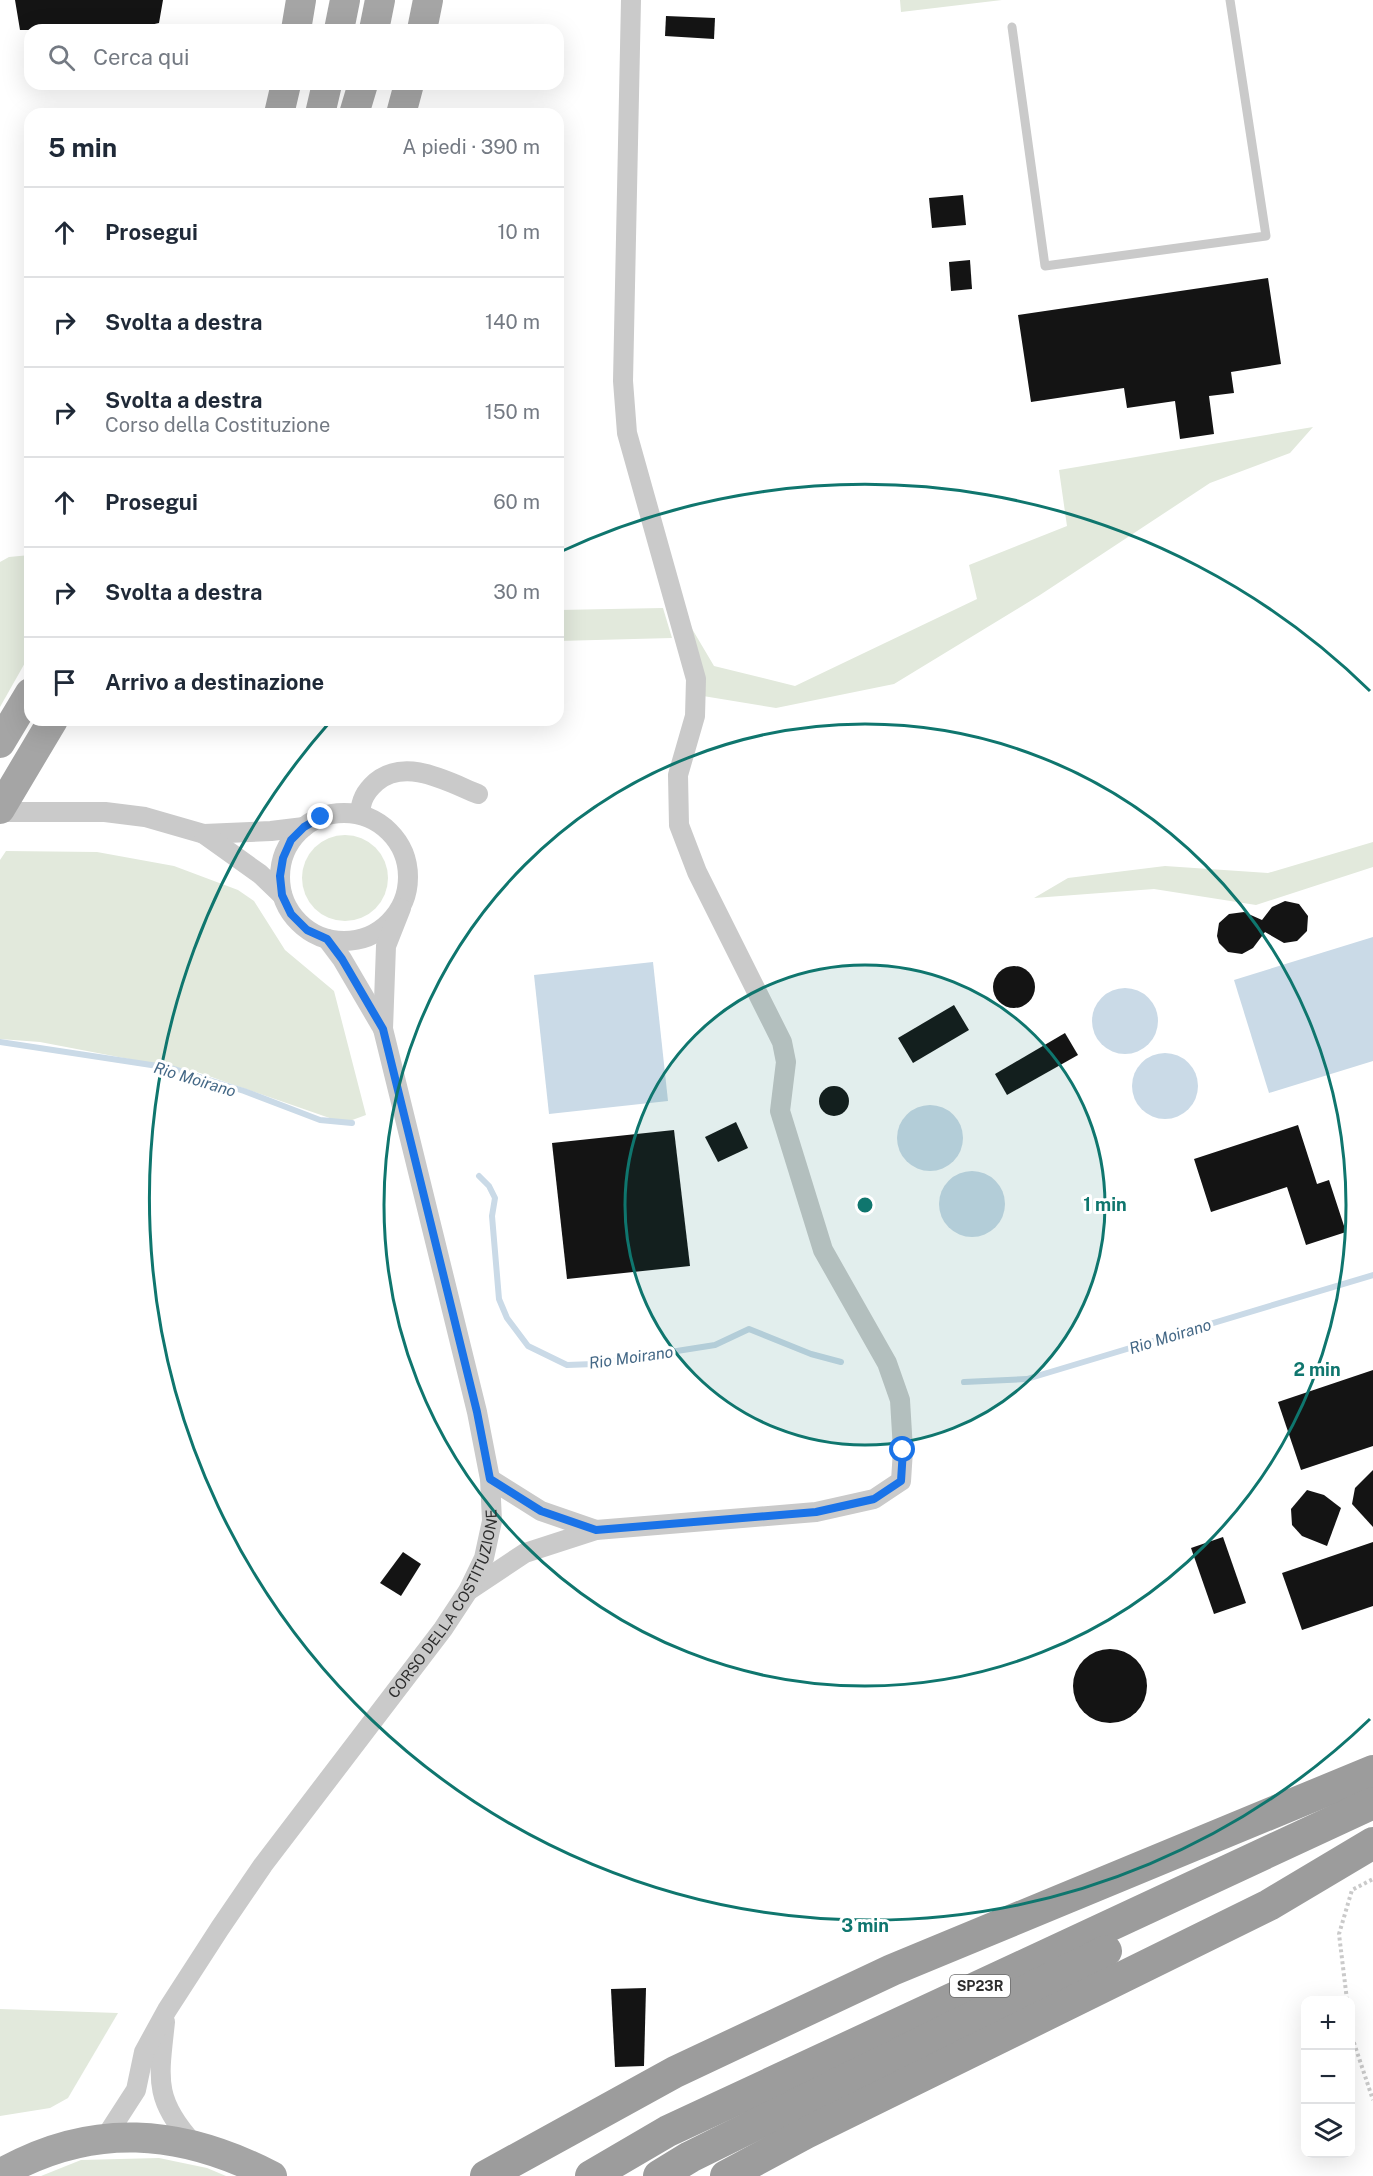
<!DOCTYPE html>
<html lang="it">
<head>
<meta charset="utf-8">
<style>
  :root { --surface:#fff; --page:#f2f2f3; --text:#1f2937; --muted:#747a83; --line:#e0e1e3 }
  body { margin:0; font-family:"Public Sans",sans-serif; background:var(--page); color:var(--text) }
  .controls { position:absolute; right:18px; bottom:18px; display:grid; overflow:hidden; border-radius:12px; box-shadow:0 6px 24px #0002 }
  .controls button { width:54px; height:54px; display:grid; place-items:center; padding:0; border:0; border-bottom:2px solid var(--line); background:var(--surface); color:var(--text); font:30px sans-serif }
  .stop { position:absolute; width:18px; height:18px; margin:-14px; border:4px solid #1a73e8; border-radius:50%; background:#fff }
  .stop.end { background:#1a73e8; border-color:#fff; box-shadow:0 2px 6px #0008 }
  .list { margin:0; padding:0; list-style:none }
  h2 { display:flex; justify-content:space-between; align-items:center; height:78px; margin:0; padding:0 24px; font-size:26px }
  h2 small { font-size:20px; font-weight:400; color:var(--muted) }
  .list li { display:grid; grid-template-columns:39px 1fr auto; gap:18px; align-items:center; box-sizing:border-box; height:90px; padding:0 24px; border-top:2px solid var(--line) }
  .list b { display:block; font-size:22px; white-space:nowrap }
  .list p { margin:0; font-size:20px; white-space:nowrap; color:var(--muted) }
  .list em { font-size:20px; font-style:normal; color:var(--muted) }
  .icon { flex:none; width:33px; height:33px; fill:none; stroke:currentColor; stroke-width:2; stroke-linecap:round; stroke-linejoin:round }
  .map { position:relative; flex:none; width:1373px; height:2176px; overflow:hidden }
  .search { position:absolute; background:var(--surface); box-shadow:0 6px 24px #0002; left:24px; top:24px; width:540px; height:66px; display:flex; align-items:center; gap:15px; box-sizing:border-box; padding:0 21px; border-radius:18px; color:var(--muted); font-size:22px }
  .panel { position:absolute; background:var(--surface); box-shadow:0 6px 24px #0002; left:24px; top:108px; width:540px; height:618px; border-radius:18px }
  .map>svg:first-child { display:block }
  .green { fill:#e2e9dc }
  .water { fill:#cadae7 }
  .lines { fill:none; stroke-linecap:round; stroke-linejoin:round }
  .stream { stroke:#cadae7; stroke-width:6 }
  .building { fill:#141414 }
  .path { stroke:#cacaca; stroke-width:4; stroke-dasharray:3 3; stroke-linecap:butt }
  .service { stroke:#cacaca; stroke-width:9 }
  .minor { stroke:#cacaca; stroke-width:20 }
  .primary { stroke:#a5a5a5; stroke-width:30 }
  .trunk { stroke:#9c9c9c; stroke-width:32 }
  .route { stroke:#1a73e8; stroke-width:8 }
  .ring { fill:none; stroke:#0f766e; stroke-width:3 }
  .labels { text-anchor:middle; stroke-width:6; stroke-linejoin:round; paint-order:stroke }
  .shield { fill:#fff; stroke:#6c6c6c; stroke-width:1.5 }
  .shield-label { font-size:14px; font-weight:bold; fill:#2d2d2d }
  .street-label { font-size:15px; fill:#2d2d2d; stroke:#fff }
  .water-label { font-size:16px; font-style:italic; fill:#446886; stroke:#fff }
  .centre { fill:#0f766e; stroke:#fff; stroke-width:3 }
  .ring-label { font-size:18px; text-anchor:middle; font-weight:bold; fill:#0f766e; stroke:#fff; stroke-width:6; stroke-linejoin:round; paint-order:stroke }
</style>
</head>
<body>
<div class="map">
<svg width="1373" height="2176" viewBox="0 0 1373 2176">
  <rect width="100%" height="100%" fill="#fff"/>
  <g class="green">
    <polygon points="900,0 1002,0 901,12"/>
    <polygon points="1313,427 1290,453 1210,483 1040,595 894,684 776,708 703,696 688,622 714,666 795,686 977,599 969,565 1067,526 1059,470"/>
    <polygon points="30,555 30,654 0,707 0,562 9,557"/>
    <polygon points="663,608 672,638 558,641 558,610"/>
    <circle cx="345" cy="878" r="43"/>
    <polygon points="1373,842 1373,867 1256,905 1154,889 1034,898 1068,878 1165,866 1268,873"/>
    <polygon points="6,851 97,852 174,866 238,890 254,901 285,950 334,991 366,1115 344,1123 197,1072 40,1042 0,1039 0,860"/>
    <polygon points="0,2009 118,2013 68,2098 50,2108 0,2116"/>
    <polygon points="159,2158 207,2168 226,2176 41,2176 81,2160"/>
  </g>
  <g class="water">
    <polygon points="1373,937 1373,1061 1269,1093 1234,980"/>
    <polygon points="653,962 668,1101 549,1114 534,975"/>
    <circle cx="1125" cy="1021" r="33"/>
    <circle cx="1165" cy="1086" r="33"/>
    <circle cx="930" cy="1138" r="33"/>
    <circle cx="972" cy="1204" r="33"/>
  </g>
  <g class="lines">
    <g class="stream">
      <polyline points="0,1042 171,1068 244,1091 320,1120 352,1123"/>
      <polyline points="479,1176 489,1186 495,1198 492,1216 499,1299 507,1318 528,1346 567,1365 594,1364 715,1345 749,1329 811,1354 841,1362"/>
      <polyline points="964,1382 1027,1379 1373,1275"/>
    </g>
  </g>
  <g class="building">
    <polygon points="15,0 163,0 159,23 141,27 141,30 20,30"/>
    <polygon points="666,16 715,18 714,39 665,36"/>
    <polygon points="963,195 966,225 932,228 929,198"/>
    <polygon points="970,260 972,289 951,291 949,262"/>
    <polygon points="1268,278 1281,364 1231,372 1234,393 1209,396 1214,434 1180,439 1175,401 1127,408 1124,388 1031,402 1018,315"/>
    <polygon points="1285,901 1299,904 1308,916 1307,931 1297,941 1284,943 1265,932 1253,948 1242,954 1228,952 1219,943 1217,936 1219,923 1229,914 1244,912 1262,920 1272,907"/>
    <circle cx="1014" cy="987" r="21"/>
    <polygon points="954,1005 969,1030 913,1063 898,1038"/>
    <polygon points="1065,1033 1078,1055 1007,1095 995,1074"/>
    <circle cx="834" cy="1101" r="15"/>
    <polygon points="736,1122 748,1148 718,1162 705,1137"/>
    <polygon points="1298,1125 1317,1184 1329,1180 1346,1232 1306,1245 1287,1187 1211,1212 1194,1159"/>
    <polygon points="674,1130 690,1266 567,1279 552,1143"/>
    <polygon points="1373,1370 1373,1446 1301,1470 1278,1402"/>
    <polygon points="1373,1470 1373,1527 1352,1504 1355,1488"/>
    <polygon points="1307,1490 1324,1495 1341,1508 1327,1546 1302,1536 1292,1525 1291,1509"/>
    <polygon points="1223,1537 1246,1603 1214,1614 1191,1548"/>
    <polygon points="1373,1542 1373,1606 1302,1630 1282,1573"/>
    <polygon points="403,1552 421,1564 401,1596 380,1583"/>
    <circle cx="1110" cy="1686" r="37"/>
    <polygon points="646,1988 644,2066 615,2067 611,1989"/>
  </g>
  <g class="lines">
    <g class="path">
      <polyline points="1347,2000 1339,1934 1352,1890 1373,1879"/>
      <polyline points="1350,2031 1373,2100"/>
    </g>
    <polyline class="service" points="1012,27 1045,266 1266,236 1230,0"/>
    <g class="minor">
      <polyline points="0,812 105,812 145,817 204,834 271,831 304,827"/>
      <circle cx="344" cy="877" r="64"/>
      <path d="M360,814C361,800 365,792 376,782C406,757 448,782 478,794"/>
      <polyline points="204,834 260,874 282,895"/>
      <polyline points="327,939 342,959 383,1029"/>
      <polyline points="490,1479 541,1511 596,1530"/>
      <polyline points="468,1591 525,1553 596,1530 816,1512 874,1499 901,1481 903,1450 900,1400 887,1363 823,1250 780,1111 786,1062 782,1042 697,872 679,825 678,775 695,716 696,679 627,433 623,381 631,0"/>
      <path d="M165,2022C159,2078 153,2099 193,2143"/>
      <path id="s1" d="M105,2138L136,2090L144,2052L167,2010L220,1928L263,1865L443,1629L468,1591L484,1558L492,1521L490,1479L477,1412L383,1029L386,946L401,908"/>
    </g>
    <g class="primary">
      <polyline points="296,30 301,0"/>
      <polyline points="339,30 345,0"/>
      <polyline points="374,30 380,0"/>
      <polyline points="422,30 428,0"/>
      <polyline points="279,114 286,84"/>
      <polyline points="320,114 327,84"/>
      <polyline points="354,114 363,84"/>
      <polyline points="401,114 409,84"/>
      <polyline points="0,743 30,693"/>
      <polyline points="0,809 53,720"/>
      <path d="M0,2174C92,2121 181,2129 272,2176"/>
    </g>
    <g class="trunk">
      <polyline points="486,2176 675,2072 892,1970 1373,1771"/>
      <polyline points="591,2176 668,2131 1373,1803"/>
      <polyline points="659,2176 690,2157 1106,1951"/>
      <polyline points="726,2176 806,2133 1269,1905 1373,1843"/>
    </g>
  </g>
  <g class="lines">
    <polyline class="route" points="321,817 304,827 291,840 283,858 280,876 282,895 291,914 307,930 327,939 342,959 383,1029 477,1412 490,1479 541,1511 596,1530 816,1512 874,1499 901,1481 903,1450"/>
  </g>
  <circle cx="865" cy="1205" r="240" fill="#0f766e" fill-opacity=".12"/>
  <g class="ring">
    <circle cx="865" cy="1205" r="240"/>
    <circle cx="865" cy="1205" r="481"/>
    <path d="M1370 1719A721 721 0 0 1 329 723M560 552A721 721 0 0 1 1370 691"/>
  </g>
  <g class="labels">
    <rect class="shield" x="950" y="1975" width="60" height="22" rx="4.5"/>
    <g class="shield-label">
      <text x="980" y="1991">SP23R</text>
    </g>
    <g class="street-label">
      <text dy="5" stroke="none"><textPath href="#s1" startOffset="638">CORSO DELLA COSTITUZIONE</textPath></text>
    </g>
    <g class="water-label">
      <text transform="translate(195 1079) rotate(17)" y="6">Rio Moirano</text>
      <text transform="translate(1170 1336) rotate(-17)" y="6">Rio Moirano</text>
      <text transform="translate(631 1357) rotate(-8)" y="6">Rio Moirano</text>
    </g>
  </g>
  <circle cx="865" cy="1205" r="9" class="centre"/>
  <g class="ring-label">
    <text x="1105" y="1211">1 min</text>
    <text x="1317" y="1376">2 min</text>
    <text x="865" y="1932">3 min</text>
  </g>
</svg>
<div class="controls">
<button>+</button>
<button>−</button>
<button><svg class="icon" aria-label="layers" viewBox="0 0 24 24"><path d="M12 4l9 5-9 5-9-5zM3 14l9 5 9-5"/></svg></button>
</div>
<div class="stop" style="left:903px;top:1450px"></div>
<div class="stop end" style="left:321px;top:817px"></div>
<div class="search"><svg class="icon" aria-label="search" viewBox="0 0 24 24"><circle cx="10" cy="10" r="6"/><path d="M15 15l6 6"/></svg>Cerca qui</div>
<section class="panel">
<h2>5 min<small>A piedi · 390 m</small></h2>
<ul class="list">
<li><svg class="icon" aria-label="ahead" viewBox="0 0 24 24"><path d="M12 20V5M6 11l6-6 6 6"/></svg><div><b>Prosegui</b></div><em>10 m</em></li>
<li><svg class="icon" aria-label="right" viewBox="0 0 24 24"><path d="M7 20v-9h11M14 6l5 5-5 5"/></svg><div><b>Svolta a destra</b></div><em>140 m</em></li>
<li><svg class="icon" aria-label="right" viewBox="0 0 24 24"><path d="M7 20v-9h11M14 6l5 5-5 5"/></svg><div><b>Svolta a destra</b><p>Corso della Costituzione</p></div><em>150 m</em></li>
<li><svg class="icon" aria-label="ahead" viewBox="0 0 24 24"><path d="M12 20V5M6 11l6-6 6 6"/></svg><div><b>Prosegui</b></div><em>60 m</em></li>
<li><svg class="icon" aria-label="right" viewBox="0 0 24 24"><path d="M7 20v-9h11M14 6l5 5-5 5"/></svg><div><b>Svolta a destra</b></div><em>30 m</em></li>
<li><svg class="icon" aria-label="arrive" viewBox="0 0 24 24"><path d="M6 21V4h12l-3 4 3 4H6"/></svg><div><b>Arrivo a destinazione</b></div></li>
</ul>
</section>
</div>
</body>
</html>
